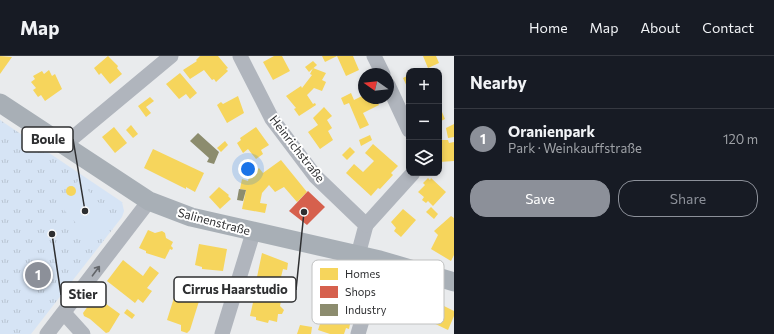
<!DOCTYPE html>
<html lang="en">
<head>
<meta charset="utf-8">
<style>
  :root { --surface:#171b24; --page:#20242c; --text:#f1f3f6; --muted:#9ea1a6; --line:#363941; --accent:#8c9099 }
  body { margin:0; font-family:Commissioner,sans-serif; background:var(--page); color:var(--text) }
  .controls { position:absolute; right:12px; top:12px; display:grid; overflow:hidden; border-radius:8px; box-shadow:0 2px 6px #0003 }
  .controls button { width:36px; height:36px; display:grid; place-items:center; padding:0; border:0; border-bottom:1px solid var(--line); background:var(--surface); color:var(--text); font:20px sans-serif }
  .compass { position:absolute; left:358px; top:12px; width:36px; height:36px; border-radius:50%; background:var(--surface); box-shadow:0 2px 6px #0003; rotate:284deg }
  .you { position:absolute; left:248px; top:113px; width:14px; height:14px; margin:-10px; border:3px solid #fff; border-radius:50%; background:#1a73e8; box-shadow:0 0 0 6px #1a73e833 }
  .badge { display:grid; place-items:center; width:26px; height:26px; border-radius:50%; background:var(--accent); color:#fff; font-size:13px; font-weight:700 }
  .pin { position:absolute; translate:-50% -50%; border:2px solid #fff; box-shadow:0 1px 4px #0006 }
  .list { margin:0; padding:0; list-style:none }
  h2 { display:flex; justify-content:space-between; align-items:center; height:52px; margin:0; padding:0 16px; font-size:17px }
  h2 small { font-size:13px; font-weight:400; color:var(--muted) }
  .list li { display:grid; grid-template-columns:26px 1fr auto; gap:12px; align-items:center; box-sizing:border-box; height:60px; padding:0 16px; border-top:1px solid var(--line) }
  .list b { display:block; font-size:15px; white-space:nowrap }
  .list p { margin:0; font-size:13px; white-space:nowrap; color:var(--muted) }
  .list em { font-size:13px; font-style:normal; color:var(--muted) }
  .actions { display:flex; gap:8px; padding:12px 16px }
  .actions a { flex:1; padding:9px 0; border:1px solid var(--accent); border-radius:16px; text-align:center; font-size:14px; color:var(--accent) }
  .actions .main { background:var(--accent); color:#fff }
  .icon { flex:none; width:22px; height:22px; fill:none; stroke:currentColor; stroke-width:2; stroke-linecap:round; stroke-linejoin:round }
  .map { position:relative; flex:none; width:454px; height:278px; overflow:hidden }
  header { display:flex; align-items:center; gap:24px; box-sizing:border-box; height:56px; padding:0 20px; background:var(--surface); border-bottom:1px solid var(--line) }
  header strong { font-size:19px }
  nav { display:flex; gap:22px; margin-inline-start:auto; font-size:14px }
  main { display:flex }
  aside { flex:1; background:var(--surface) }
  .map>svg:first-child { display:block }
  .grass { fill:url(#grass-tufts) }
  .pitch { fill:#d6e4f5 }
  .homes { fill:#f6d55c }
  .shops { fill:#d6604d }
  .industry { fill:#8c8c6e }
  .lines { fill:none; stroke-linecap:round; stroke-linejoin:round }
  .minor { stroke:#b0b5bd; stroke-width:15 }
  .major { stroke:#a8afb6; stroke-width:19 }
  .oneway { stroke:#626569 }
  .labels { text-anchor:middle; stroke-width:4; stroke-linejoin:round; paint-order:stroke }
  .street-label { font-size:12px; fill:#2e2f31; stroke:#fff }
  .key { fill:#fff; stroke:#c0c1c1; stroke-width:1 }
  .key-label { font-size:11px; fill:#2e2f31 }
  .leader { fill:none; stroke:#2e2f31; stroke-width:1.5 }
  .callout-dot { fill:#2e2f31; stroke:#fff; stroke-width:1.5 }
  .callout { fill:#fff; stroke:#2e2f31; stroke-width:1.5 }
  .callout-label { font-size:13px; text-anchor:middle; font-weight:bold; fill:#2e2f31 }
</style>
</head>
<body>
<header>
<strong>Map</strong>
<nav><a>Home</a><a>Map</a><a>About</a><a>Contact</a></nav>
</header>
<main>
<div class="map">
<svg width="454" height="278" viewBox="0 0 454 278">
  <defs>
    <pattern id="grass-tufts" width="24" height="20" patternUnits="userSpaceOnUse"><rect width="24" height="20" fill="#d6e4f5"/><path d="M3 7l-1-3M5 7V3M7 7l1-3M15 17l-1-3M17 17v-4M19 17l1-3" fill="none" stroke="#b8c4d2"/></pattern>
  </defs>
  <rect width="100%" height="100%" fill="#e9ebed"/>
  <polygon class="grass" points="0,64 122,146 124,155 122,161 31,278 0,278"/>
  <polygon class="pitch" points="79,124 114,164 92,185 56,145 64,137 71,144 80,136 74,129"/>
  <g class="homes">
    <polygon points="0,0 12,1 0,18"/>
    <polygon points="108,0 118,10 117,12 122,18 110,28 101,17 99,19 94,12"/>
    <polygon points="200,0 218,0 228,12 226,13 228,15 216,26 214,23 212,24 204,14 190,23 183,14 197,5 196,4"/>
    <polygon points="274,0 282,0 290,15 273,24 263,6"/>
    <polygon points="322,0 353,0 359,14 346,20 337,0 325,6"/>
    <polygon points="423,0 436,0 439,7 428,12"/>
    <polygon points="313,5 317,9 309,16 305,11"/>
    <polygon points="313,12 326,17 322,24 326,26 322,35 314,32 307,39 313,48 315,47 316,49 299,60 294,53 296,52 286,40 301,30 302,32 312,19 310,18"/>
    <polygon points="49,14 52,20 55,18 62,33 45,45 41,39 38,41 33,34 36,32 31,26 35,23 33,20 42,15 44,18"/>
    <polygon points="180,17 197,37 190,43 186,38 179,43 166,28"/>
    <polygon points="409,19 409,35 403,22"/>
    <polygon points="351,37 354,44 364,39 364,42 376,42 379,49 363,57 369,69 360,73 349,47 344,49 341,42"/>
    <polygon points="238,40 244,57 227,67 217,49 221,46 223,48"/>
    <polygon points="150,41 154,45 146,51 151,57 146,61 138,50"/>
    <polygon points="439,49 445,63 439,66"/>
    <polygon points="324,51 332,60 327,64 332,72 328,75 333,84 320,93 308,76 318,69 313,62"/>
    <polygon points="454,68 454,81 448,82 446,72"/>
    <polygon points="131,69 138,78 133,82 126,74"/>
    <polygon points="114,71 127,87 115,97 102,81"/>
    <polygon points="256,71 269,89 261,94 263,98 256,103 248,93 243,97 237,87 241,84 240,82"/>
    <polygon points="370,79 372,84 361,90 359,84"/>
    <polygon points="441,84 448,84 449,87 454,86 454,105 439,106 439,88 441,88"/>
    <polygon points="225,85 228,89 221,96 217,92"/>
    <polygon points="373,88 398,110 391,117 393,119 380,133 378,132 371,140 346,117 354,108 363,116 374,105 365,97"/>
    <polygon points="350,91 355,96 347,104 342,99"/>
    <polygon points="153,93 204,117 195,136 186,131 186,133 144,112"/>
    <polygon points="281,104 307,136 297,146 284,131 275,136 269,129 262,137 260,147 267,148 265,157 242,153 246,134 240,133 242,123 248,125 249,121 259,112 263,117"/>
    <polygon points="428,122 430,124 431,122 446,136 433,150 428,145 426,147 422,144 424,141 418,136 425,129 423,127"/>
    <circle cx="71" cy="135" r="5"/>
    <polygon points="219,131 229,139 228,140 231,143 220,153 209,141"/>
    <polygon points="431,151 438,158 434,163 426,156"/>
    <polygon points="403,153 416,164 401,181 394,175 396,172 391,166"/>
    <polygon points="451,160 454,162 454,199 451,205 431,193 438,179 434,175"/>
    <polygon points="148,174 155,177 162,175 165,177 166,182 173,186 171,190 173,192 172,194 170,193 165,203 146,197 146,195 139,192"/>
    <polygon points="199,188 227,193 223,215 202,213 202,211 195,209"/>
    <polygon points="262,197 288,207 287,214 283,213 280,225 275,224 275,227 262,225 262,222 257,221"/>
    <polygon points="123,204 143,220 150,210 159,217 147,232 152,235 143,247 138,243 135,247 107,225"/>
    <polygon points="178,229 185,230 188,232 187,234 192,236 191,238 199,240 200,242 190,274 187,277 181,275 181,269 167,264"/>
    <polygon points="264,241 281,245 280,250 284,254 282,258 278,258 277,266 269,264 268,267 256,264 256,261 250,260 254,242 263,244"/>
    <polygon points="94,242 101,247 102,245 120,258 109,276 106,277 90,263 84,260 83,257"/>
    <polygon points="434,245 454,255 454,260 448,274 425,263"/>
    <polygon points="127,253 135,259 132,263 124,257"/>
    <polygon points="320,255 351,263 349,273 346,272 344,278 330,278 318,274 320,268 315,266 316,261 318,262"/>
    <polygon points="300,269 312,271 311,278 297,278"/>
  </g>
  <polygon class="shops" points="308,135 325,151 307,169 289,155"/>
  <g class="industry">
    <polygon points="198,77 219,96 214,108 207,106 209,102 190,85"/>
    <polygon points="239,133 246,134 243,145 237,144"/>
  </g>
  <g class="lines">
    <g class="minor">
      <polyline points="240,0 272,63 315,120 366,169 358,199"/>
      <polyline points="374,0 383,18"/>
      <polyline points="388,29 409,74"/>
      <polyline points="64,89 171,0"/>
      <polyline points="366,169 413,117"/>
      <polyline points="64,257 83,278"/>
      <polyline points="47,278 149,145"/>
      <polyline points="222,278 253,177"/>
      <polyline points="358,278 380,204"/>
    </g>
    <polyline class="major" points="0,47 149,145 191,161 380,204 454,226"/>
  </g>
  <defs><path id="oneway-shaft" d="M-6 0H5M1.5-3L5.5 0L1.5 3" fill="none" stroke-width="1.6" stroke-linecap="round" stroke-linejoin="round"/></defs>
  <use class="oneway" href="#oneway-shaft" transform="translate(96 215) rotate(-53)"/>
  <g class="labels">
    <g class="street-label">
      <text transform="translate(297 93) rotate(52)" y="4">Heinrichstraße</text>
      <text transform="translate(214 166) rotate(15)" y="4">Salinenstraße</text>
    </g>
  </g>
  <rect x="312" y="204" width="132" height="64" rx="6" class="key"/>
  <rect x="320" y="212" width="18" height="12" fill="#f6d55c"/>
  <rect x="320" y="230" width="18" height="12" fill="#d6604d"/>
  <rect x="320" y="248" width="18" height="12" fill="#8c8c6e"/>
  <g class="key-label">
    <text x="345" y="222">Homes</text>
    <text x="345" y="240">Shops</text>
    <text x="345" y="258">Industry</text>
  </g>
  <path class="leader" d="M85 155L73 83M304 156L296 234M52 178L61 239"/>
  <g class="callout-dot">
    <circle cx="85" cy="155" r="4"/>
    <circle cx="304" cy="156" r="4"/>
    <circle cx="52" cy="178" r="4"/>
  </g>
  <g class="callout">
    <rect x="22" y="71" width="51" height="25" rx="4"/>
    <rect x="174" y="221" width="122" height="25" rx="4"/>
    <rect x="61" y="226" width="45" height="25" rx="4"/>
  </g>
  <g class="callout-label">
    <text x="48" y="88">Boule</text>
    <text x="235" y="238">Cirrus Haarstudio</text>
    <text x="83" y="243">Stier</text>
  </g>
</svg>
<div class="controls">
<button>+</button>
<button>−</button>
<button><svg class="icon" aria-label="layers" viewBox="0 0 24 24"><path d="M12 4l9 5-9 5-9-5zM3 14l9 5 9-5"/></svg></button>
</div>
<svg class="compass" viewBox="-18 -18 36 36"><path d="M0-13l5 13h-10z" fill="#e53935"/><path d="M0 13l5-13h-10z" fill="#9ea1a6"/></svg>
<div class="you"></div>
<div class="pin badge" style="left:38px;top:219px">1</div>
</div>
<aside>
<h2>Nearby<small></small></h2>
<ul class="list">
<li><span class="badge">1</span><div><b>Oranienpark</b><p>Park · Weinkauffstraße</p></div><em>120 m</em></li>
</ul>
<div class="actions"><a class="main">Save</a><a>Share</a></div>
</aside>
</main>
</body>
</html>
